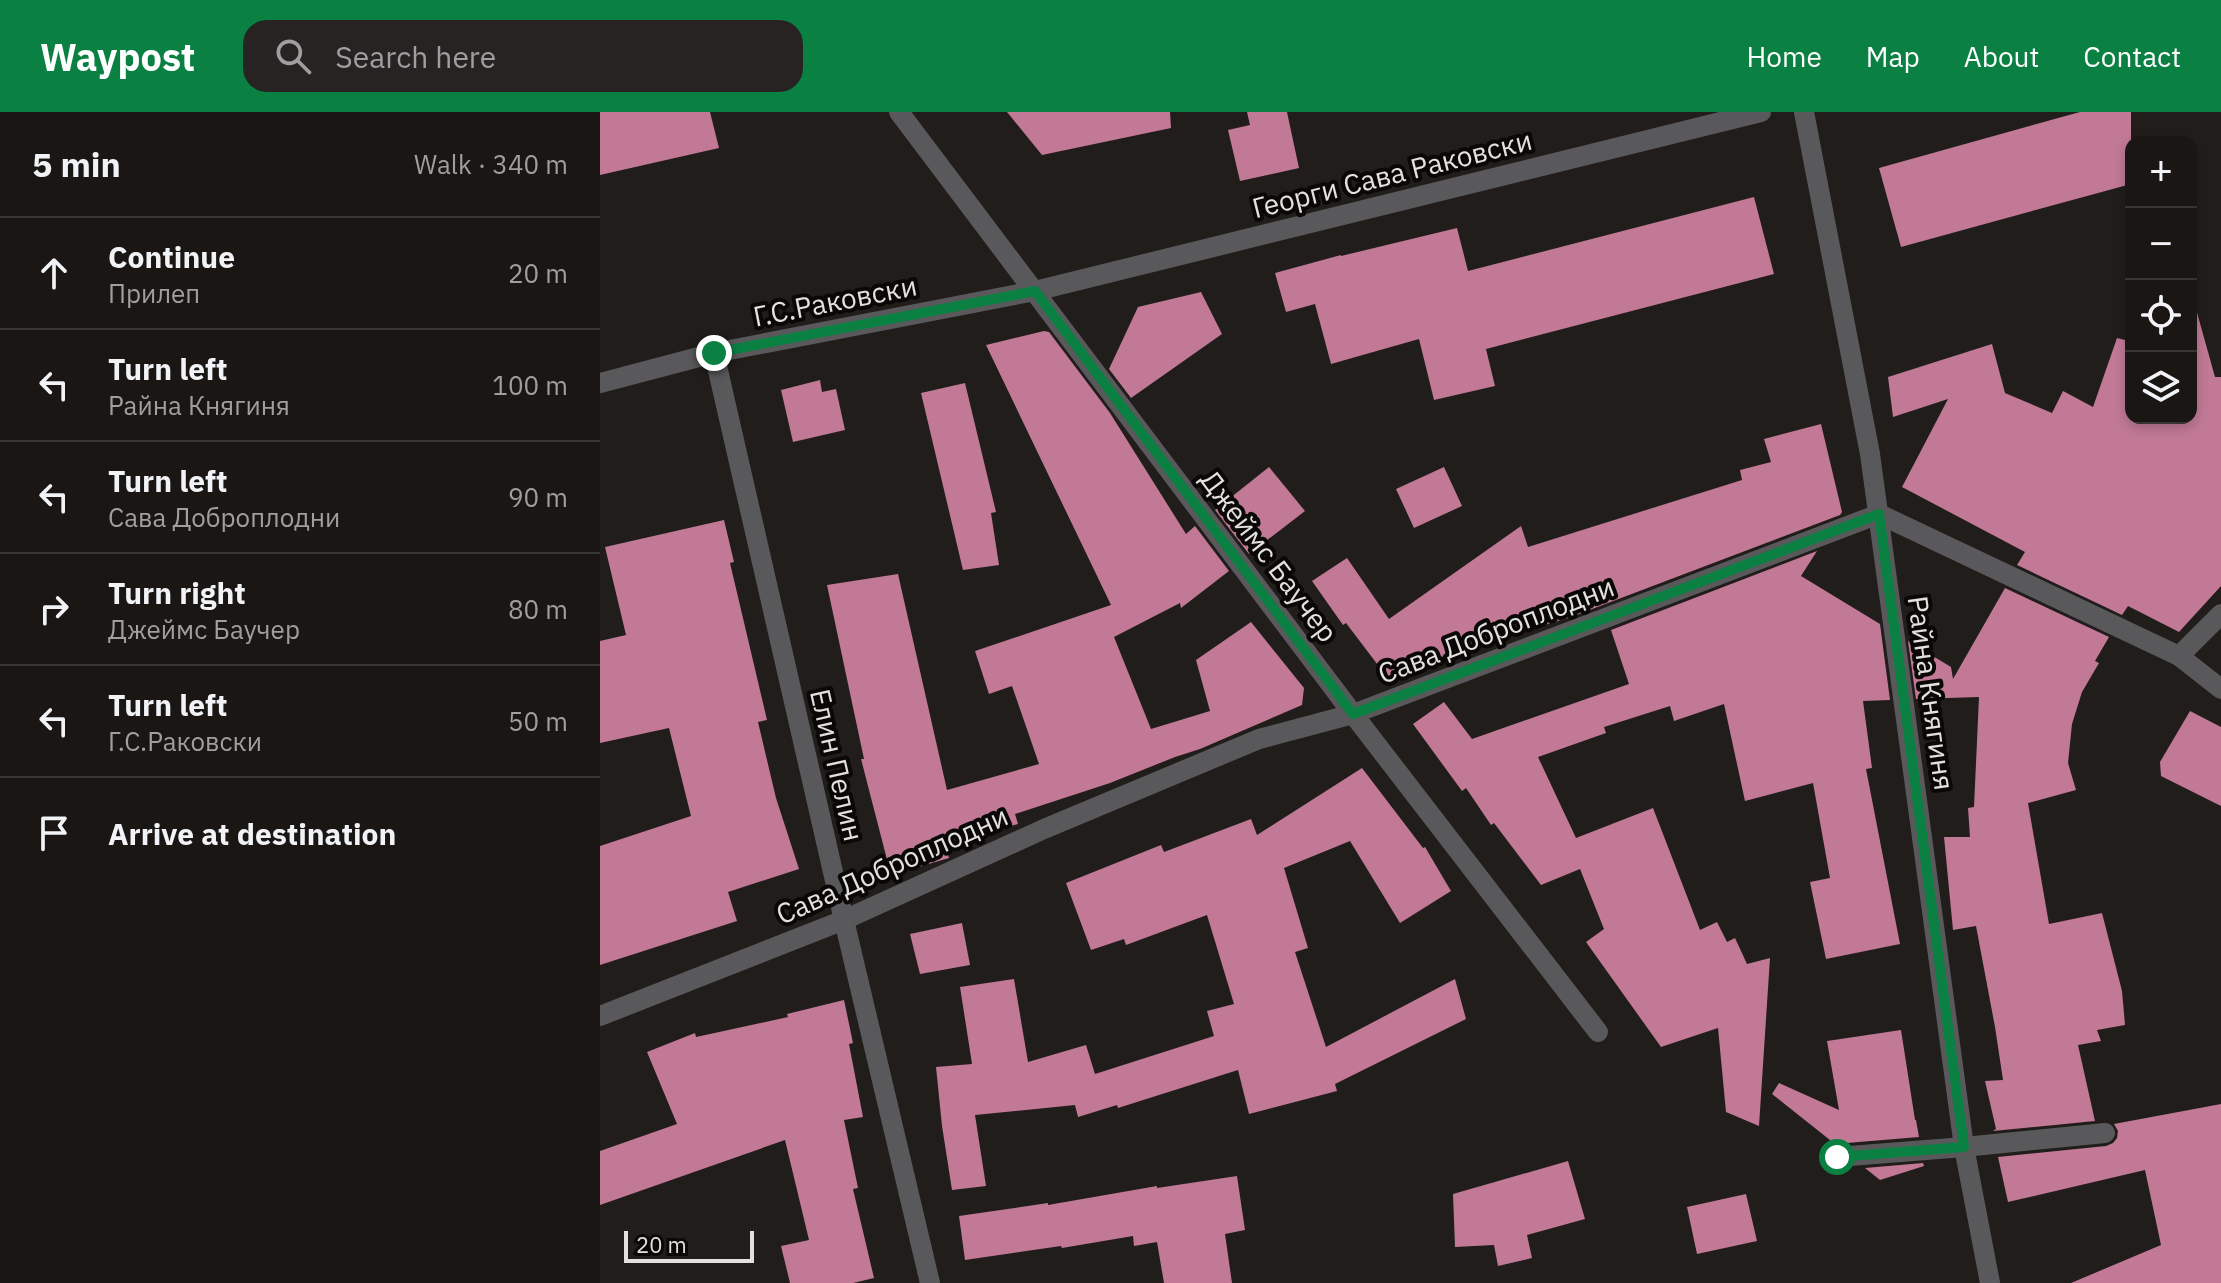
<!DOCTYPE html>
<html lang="en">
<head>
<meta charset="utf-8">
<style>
  :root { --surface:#191614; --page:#262322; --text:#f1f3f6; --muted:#9f9fa0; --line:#373534; --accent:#0b8043 }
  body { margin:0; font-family:"IBM Plex Sans",sans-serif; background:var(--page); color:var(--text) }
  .controls { position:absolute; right:24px; top:24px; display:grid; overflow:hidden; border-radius:16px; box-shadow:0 4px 12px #0003 }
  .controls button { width:72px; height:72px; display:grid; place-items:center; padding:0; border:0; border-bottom:2px solid var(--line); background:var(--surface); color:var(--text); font:40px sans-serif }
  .scale { position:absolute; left:24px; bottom:20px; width:130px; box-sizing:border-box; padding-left:8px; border:4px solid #e3e1df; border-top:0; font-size:22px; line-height:28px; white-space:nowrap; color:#e3e1df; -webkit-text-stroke:6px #0a0807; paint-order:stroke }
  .stop { position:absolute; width:24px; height:24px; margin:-18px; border:6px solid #0b8043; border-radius:50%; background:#fff }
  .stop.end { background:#0b8043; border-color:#fff; box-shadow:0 2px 8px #0008 }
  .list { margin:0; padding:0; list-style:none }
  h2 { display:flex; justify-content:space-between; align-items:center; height:104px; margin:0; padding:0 32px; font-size:34px }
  h2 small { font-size:26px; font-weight:400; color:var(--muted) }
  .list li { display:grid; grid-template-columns:52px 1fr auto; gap:24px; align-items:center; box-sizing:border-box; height:112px; padding:0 32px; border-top:2px solid var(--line) }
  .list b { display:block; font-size:30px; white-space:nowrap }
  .list p { margin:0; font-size:26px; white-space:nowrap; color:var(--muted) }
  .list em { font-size:26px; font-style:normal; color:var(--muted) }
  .icon { flex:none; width:44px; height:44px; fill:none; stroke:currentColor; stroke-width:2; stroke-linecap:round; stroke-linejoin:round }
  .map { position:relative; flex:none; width:1621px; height:1171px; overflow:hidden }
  header { display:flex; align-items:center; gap:48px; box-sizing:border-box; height:112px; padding:0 40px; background:var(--accent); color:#fff }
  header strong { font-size:38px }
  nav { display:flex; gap:44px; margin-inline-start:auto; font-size:28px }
  .search { width:560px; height:72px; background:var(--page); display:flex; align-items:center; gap:20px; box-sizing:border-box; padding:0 28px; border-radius:24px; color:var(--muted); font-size:30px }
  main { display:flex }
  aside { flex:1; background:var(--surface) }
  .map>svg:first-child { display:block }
  .building { fill:#c17996 }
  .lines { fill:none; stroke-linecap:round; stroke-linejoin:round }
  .service { stroke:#59595b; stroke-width:20 }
  .minor { stroke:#59595b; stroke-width:20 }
  .tertiary { stroke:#59595b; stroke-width:20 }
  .route { stroke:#0b8043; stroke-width:10 }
  .labels { text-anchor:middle; stroke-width:8; stroke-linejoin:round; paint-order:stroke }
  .street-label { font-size:28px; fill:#e3e1df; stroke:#0a0807 }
</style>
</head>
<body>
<header>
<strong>Waypost</strong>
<div class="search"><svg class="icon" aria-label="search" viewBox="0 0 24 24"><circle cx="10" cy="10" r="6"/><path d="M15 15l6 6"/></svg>Search here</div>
<nav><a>Home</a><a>Map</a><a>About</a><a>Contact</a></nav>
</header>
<main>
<aside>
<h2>5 min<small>Walk · 340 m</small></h2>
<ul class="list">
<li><svg class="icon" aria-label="ahead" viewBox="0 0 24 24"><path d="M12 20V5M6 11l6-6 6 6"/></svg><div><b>Continue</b><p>Прилеп</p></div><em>20 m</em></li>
<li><svg class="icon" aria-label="left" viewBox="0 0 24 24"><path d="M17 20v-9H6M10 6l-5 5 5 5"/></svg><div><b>Turn left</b><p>Райна Княгиня</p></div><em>100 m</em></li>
<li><svg class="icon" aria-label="left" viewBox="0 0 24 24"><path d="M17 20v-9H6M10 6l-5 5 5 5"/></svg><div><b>Turn left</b><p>Сава Доброплодни</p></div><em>90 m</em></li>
<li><svg class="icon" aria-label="right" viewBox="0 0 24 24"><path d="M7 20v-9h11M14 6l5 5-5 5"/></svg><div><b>Turn right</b><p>Джеймс Баучер</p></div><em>80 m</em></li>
<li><svg class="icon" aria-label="left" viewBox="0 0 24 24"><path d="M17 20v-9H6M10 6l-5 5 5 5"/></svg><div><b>Turn left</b><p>Г.С.Раковски</p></div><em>50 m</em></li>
<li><svg class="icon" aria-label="arrive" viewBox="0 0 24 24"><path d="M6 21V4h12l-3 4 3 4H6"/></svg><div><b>Arrive at destination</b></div></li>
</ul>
</aside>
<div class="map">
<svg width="1621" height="1171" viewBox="0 0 1621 1171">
  <rect width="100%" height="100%" fill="#211d1b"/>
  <g class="building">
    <polygon points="0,0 110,0 119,36 0,63"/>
    <polygon points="407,0 570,0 571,16 442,43"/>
    <polygon points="647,0 687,0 699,56 640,69 628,18 650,13"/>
    <polygon points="1480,0 1531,0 1531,72 1301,135 1279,56"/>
    <polygon points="1154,85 1174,162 886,237 895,274 834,288 819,227 731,252 715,192 686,200 675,161 741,143 741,144 857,116 868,159"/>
    <polygon points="1591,179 1615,265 1621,265 1621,474 1579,520 1528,494 1522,503 1417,453 1425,440 1302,375 1348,287 1293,305 1288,265 1392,232 1405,281 1452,301 1463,279 1493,295 1517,226 1525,228 1531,202 1531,306 1591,306"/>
    <polygon points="601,180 622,222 531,286 509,257 538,195"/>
    <polygon points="444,219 449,220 510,301 586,422 595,414 629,459 581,496 580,491 514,525 551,617 610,599 596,548 651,510 704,576 702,593 600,637 575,645 510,671 415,702 418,712 345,732 349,746 291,763 261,647 264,647 227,473 298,462 347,678 439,652 412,574 389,582 375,539 511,493 386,233"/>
    <polygon points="220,268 222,280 236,277 245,318 193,330 181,278"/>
    <polygon points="365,271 396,400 391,401 399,453 363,458 321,281"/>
    <polygon points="1221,312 1242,400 1240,403 971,505 873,534 787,565 746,511 743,513 712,469 747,446 789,507 921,414 928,435 1142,368 1140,358 1171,350 1164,327"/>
    <polygon points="669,355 705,399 649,442 615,398"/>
    <polygon points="844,355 862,394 814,416 796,377"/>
    <polygon points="124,408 134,450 130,451 167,608 158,610 176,686 199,757 128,780 137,809 0,853 0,734 91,704 69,616 0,631 0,529 26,523 5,435"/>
    <polygon points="1217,439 1201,464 1280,512 1290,588 1263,589 1272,656 1266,657 1300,832 1226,847 1210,770 1230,766 1213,671 1145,689 1124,592 1074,609 1070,594 1004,615 1006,621 938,645 976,726 1053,696 1100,818 1117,810 1127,830 1135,826 1147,852 1170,846 1159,1014 1126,1000 1118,916 1061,935 986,830 1004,817 980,757 941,773 894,711 891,713 866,676 862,679 813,612 844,590 872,627 1029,572 1011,518"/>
    <polygon points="1405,476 1509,525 1495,549 1499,551 1482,580 1472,612 1468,651 1476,678 1428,691 1449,812 1502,801 1522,879 1525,913 1497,918 1501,929 1478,933 1495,1009 1393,1019 1396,1017 1385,969 1403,968 1395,915 1376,814 1353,818 1344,725 1370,725 1368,696 1374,695 1379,585 1316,587 1308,529 1351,555 1353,567"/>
    <polygon points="1590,599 1621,615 1621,694 1561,664 1560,650"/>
    <polygon points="762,656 823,736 825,735 851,779 800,811 750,729 684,756 708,836 695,840 726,935 855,867 866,907 735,972 737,979 649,1002 638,958 518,996 517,993 478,1005 475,993 375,1003 386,1074 352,1078 342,1014 336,955 372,952 360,875 414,867 428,950 486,933 495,962 614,924 607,899 634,892 607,803 526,833 524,827 491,838 466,771 561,733 564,740 651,707 657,723"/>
    <polygon points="362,811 370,853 320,862 310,822"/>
    <polygon points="244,888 253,931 249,932 263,1005 244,1008 258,1076 253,1077 274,1166 253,1171 190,1171 181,1134 209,1128 185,1028 0,1093 0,1039 77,1012 47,940 95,921 96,925 188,905 187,902"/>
    <polygon points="1301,918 1315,1008 1316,1008 1319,1025 1235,1032 1172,982 1179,971 1239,998 1227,929"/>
    <polygon points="1621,992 1621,1171 1471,1171 1561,1133 1545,1058 1408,1090 1398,1045 1506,1034 1513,1031 1517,1026 1518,1019 1514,1012"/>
    <polygon points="968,1049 985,1107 927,1123 932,1146 898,1154 894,1133 855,1135 853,1082"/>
    <polygon points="1323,1051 1324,1054 1280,1068 1265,1056"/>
    <polygon points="637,1064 645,1118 625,1122 632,1171 564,1171 557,1130 534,1134 533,1124 462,1136 461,1134 365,1148 359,1104 448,1091 448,1093 557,1074 557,1076"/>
    <polygon points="1146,1082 1157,1129 1097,1142 1087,1095"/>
  </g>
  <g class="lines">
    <polyline class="service" points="1237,1045 1364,1035 1505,1021"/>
    <g class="minor">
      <polyline points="299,0 753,602 998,920"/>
      <polyline points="1204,0 1270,342 1364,1035 1390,1171"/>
      <polyline points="114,241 244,808 330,1171"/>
      <polyline points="1579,544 1621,502"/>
      <polyline points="0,904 244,808 444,717 659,627 753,602 1279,402 1579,544 1621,577"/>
    </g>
    <polyline class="tertiary" points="0,271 114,241 435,179 1161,0"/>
  </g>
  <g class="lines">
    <polyline class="route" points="114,241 435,179 753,602 1279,402 1364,1035 1237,1045"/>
  </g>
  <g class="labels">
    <g class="street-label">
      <text transform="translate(792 62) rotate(-14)" y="10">Георги Сава Раковски</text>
      <text transform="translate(235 189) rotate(-11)" y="10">Г.С.Раковски</text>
      <text transform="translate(669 444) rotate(53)" y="10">Джеймс Баучер</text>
      <text transform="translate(896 518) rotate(-21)" y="10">Сава Доброплодни</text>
      <text transform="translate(1331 581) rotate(82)" y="10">Райна Княгиня</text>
      <text transform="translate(237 653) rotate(77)" y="10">Елин Пелин</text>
      <text transform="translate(292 753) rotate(-24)" y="10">Сава Доброплодни</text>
    </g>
  </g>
</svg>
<div class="controls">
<button>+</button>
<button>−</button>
<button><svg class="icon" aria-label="locate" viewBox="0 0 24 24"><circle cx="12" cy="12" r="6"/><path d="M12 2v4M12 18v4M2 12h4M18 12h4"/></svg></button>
<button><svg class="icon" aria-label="layers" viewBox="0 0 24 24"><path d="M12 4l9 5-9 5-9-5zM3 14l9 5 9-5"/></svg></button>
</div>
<div class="scale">20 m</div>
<div class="stop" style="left:1237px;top:1045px"></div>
<div class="stop end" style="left:114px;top:241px"></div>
</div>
</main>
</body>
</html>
